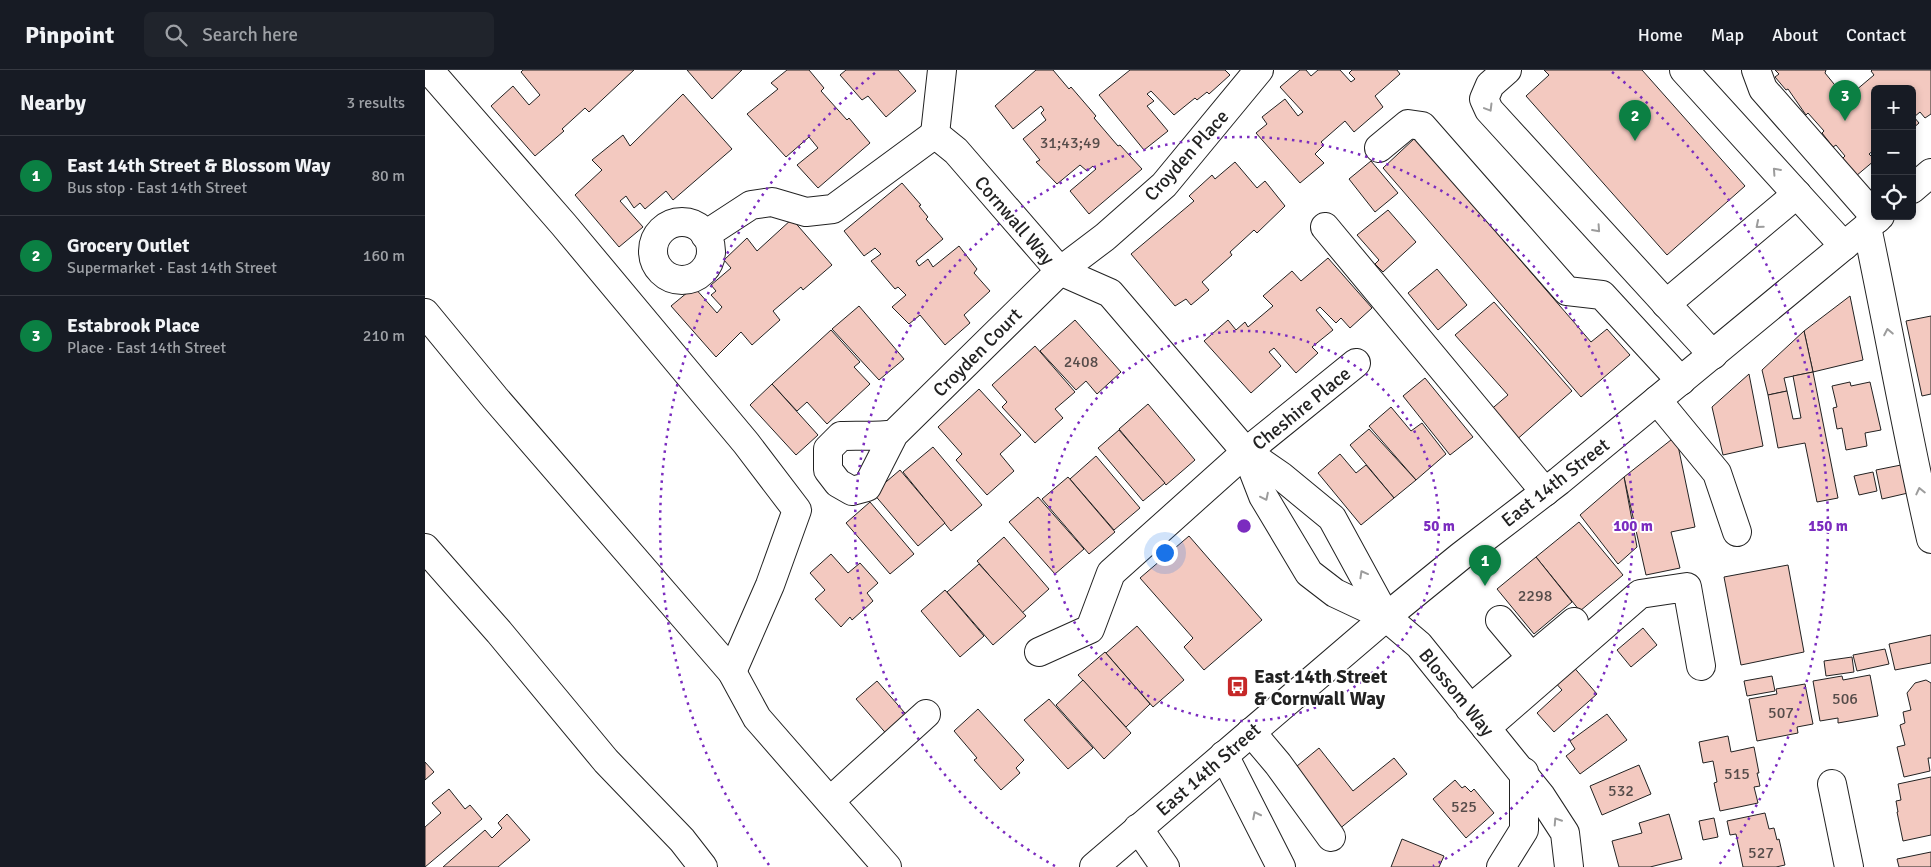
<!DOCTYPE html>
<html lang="en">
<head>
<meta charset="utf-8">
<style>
  :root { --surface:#171b24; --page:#20242c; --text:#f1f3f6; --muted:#9ea1a6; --line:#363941; --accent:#0b8043 }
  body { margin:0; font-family:Signika,sans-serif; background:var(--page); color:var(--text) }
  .controls { position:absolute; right:15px; top:15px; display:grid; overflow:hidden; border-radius:8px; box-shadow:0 2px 8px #0003 }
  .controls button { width:45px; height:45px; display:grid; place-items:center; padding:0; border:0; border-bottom:1px solid var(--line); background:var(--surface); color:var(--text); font:25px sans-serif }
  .you { position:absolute; left:739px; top:482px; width:18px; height:18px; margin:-12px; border:4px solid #fff; border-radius:50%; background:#1a73e8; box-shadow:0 0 0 8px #1a73e833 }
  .badge { display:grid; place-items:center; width:32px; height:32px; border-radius:50%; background:var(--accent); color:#fff; font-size:16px; font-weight:700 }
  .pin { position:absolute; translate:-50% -41px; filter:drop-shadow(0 1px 2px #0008) }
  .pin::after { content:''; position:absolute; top:26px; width:18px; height:15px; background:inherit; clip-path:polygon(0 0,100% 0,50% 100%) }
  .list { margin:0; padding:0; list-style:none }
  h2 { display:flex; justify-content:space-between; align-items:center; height:65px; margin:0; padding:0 20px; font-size:21px }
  h2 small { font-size:16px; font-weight:400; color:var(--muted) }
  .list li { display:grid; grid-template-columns:32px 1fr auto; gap:15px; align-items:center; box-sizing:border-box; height:80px; padding:0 20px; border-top:1px solid var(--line) }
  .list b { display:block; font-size:19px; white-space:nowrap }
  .list p { margin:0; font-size:16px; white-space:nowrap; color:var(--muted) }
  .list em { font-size:16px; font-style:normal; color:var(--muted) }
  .icon { flex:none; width:28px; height:28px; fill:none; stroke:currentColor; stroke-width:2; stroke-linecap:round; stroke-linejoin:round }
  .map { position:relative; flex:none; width:1506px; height:797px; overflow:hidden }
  header { display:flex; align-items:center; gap:30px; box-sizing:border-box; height:70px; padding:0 25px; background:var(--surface); border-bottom:1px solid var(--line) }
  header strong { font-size:24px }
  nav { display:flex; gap:28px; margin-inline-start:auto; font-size:18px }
  .search { width:350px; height:45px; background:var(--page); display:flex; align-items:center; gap:12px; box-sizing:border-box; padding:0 18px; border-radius:8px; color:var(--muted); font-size:19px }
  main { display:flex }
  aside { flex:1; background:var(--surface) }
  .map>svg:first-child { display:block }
  .building { fill:#f3c9c0; stroke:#222 }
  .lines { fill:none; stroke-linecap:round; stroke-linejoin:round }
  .minor-casing { stroke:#222; stroke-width:30 }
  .major-casing { stroke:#222; stroke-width:30 }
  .minor { stroke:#fff; stroke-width:28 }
  .major { stroke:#fff; stroke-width:28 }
  .oneway { stroke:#9c9c9c }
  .ring { fill:none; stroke:#7b2cbf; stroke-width:2.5; stroke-dasharray:2.5 5 }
  .labels { text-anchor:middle; stroke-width:4; stroke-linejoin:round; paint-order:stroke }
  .number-label { font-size:16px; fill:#564c4a }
  .street-label { font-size:19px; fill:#222; stroke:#fff }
  .poi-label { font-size:19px; font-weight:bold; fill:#222; stroke:#fff; text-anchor:start }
  .centre { fill:#7b2cbf; stroke:#fff; stroke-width:2.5 }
  .ring-label { font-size:15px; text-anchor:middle; font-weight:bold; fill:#7b2cbf; stroke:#fff; stroke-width:4; stroke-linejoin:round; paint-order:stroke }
</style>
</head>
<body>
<header>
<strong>Pinpoint</strong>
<div class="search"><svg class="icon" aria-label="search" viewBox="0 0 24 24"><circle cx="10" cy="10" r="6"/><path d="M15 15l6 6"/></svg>Search here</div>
<nav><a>Home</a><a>Map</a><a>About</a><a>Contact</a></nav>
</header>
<main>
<aside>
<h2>Nearby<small>3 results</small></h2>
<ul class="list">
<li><span class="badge">1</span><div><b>East 14th Street &amp; Blossom Way</b><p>Bus stop · East 14th Street</p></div><em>80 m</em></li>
<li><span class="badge">2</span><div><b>Grocery Outlet</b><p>Supermarket · East 14th Street</p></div><em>160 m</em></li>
<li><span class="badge">3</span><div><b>Estabrook Place</b><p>Place · East 14th Street</p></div><em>210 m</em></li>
</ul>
</aside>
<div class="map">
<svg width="1506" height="797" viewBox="0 0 1506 797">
  <rect width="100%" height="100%" fill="#fff"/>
  <g class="building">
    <polygon points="98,0 209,0 164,42 160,38 137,59 139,61 110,86 66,36 88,16 104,35 115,25 96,2"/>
    <polygon points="262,0 317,0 287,29"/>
    <polygon points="362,0 384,0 399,18 396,21 422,50 424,48 445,73 393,118 372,95 393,78 384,67 361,87 322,44 353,19 346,13"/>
    <polygon points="421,0 473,0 491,21 461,47 443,26 437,30 415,5"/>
    <polygon points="611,0 628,0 644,19 646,17 671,46 669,48 693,76 695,75 717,99 664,144 645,121 671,99 668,96 662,101 655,95 632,114 611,92 615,90 598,69 621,50 616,43 619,40 616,36 588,59 570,36"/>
    <polygon points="705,0 800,0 805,5 784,24 782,22 772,30 770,28 749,45 726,21 722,24 729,31 722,36 743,61 719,80 674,25"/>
    <polygon points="875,0 881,0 886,6 893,0 915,0 926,12 930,9 924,3 927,0 972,0 975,4 950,26 958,37 929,62 920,51 896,72 899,75 890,84 899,93 875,113 831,63 842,54 837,47 860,29 873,46 878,42 855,17"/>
    <polygon points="1119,0 1217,0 1320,116 1242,185 1101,26 1124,5"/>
    <polygon points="1350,0 1401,0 1400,3 1418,25 1427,17 1430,21 1449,5 1446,1 1447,0 1506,0 1506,44 1500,48 1495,42 1489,47 1494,53 1487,59 1487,19 1450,19 1450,79 1444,84 1450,90 1431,106 1417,89 1420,86 1411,75 1408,77 1397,63 1399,61 1383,43 1381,45 1363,19 1361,20 1350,7 1354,4"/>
    <polygon points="258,24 307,79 248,130 241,121 220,139 215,133 209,138 201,126 195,131 218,157 194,177 150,125 177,100 167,90 198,65 205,76"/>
    <polygon points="990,68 1166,272 1182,259 1205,285 1156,327 958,98"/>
    <polygon points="946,91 973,123 950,142 924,109"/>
    <polygon points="810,92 832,118 840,111 860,136 832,163 829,160 805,182 807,185 777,212 784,220 766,235 761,229 750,236 706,184 769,131 764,126 787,105 790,109"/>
    <polygon points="477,113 496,135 494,136 503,147 501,149 518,169 491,191 494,196 503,189 508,197 534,176 552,199 549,203 565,221 539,245 545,253 520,275 495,245 484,254 467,237 481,225 473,217 470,219 446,191 456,184 450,178 439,186 419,161"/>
    <polygon points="963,140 991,172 958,202 950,194 954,190 932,165"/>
    <polygon points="367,149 407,195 378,220 376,217 348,241 355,250 327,275 316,262 291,287 246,236 269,217 292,243 297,237 286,225 291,221 286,215 306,198 299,190 322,168 332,181"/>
    <polygon points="903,188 947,238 925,258 916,248 911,253 895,237 891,240 908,260 887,277 893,283 871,303 849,278 844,282 856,296 826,323 779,271 803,250 811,260 820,252 823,257 848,236 838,226 867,201 876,211"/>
    <polygon points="1012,199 1042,235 1013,260 983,223"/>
    <polygon points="1425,226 1438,290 1388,302 1379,261"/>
    <polygon points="1069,232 1147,321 1089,372 1063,342 1083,325 1030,265"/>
    <polygon points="434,236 479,289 454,310 407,259"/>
    <polygon points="1506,246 1506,324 1497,326 1481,251"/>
    <polygon points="650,250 696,302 672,324 661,311 651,320 615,281"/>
    <polygon points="406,260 435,292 429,297 445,314 402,354 382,332 372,341 347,314"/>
    <polygon points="1379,261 1388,302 1359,308 1362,321 1343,325 1337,300"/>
    <polygon points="610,276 650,322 630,339 638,348 610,373 577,337 582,332 567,315"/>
    <polygon points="1388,302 1413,428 1392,432 1380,373 1353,378 1343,325 1362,321 1368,349 1376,348 1368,306"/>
    <polygon points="1324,304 1338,376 1298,385 1287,337"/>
    <polygon points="1000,308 1048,367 1025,385 978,326"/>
    <polygon points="1425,312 1426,316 1445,312 1456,360 1440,363 1442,376 1421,380 1417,358 1412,359 1408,338 1412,337 1407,316"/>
    <polygon points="347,314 393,365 371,385 325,335"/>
    <polygon points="554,319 596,365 575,384 589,401 562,425 531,390 537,384 513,357"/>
    <polygon points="723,334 770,390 741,415 694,359"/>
    <polygon points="966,337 986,361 997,353 1021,384 991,410 944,356"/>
    <polygon points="944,359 991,410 969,428 925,375"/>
    <polygon points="694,360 740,413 718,431 673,378"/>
    <polygon points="1251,366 1270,457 1246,462 1255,498 1221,505 1199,407"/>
    <polygon points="508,377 557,435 526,461 478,402"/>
    <polygon points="915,384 931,403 941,395 969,428 936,455 893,403"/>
    <polygon points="671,386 715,438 689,460 645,409"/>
    <polygon points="1476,395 1483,423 1457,429 1451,400"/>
    <polygon points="475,400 520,453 493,476 448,423"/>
    <polygon points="1448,402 1452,421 1434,425 1429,406"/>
    <polygon points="643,407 690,462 664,484 617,429"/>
    <polygon points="1199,407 1212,477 1193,494 1155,445"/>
    <polygon points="613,427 659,479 630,504 584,452"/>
    <polygon points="445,432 489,484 465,504 421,453"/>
    <polygon points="1154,452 1198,505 1155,541 1111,487"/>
    <polygon points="764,466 837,550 779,600 759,577 768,568 715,508"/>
    <polygon points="579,467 624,519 597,543 552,491"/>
    <polygon points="406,484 423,503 435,493 453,513 442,523 448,531 427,550 425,547 416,557 390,529 400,520 385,503"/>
    <polygon points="1111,487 1147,532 1109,564 1072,519"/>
    <polygon points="554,494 601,546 568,575 522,522"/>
    <polygon points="1363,495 1379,582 1316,595 1299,507"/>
    <polygon points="520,520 559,566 535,587 496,541"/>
    <polygon points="712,556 759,610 728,637 681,583"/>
    <polygon points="1218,558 1232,575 1206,597 1192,580"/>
    <polygon points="1506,565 1506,593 1470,600 1464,574"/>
    <polygon points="1460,579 1464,594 1432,601 1428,585"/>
    <polygon points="680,582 725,634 701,657 653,605"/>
    <polygon points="1427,587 1429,602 1401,606 1399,591"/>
    <polygon points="1146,594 1172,624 1129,662 1112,643 1137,620 1128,610"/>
    <polygon points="1445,605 1453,646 1413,653 1413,648 1395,651 1388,611 1417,606 1418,610"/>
    <polygon points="1347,606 1350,621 1322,626 1319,611"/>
    <polygon points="658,610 706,663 679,689 631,635"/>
    <polygon points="1501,610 1506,613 1506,688 1503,688 1505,701 1479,707 1472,677 1480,675 1475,655 1480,653 1478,642 1486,640 1482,623 1490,613"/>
    <polygon points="452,611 486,650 465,668 431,629"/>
    <polygon points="1380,614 1388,654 1372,657 1373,663 1332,671 1324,629 1352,624 1351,619"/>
    <polygon points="624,629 668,678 643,699 599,650"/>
    <polygon points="553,639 599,690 591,698 595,703 576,720 549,690 552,688 529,661"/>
    <polygon points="1182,644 1202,670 1155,704 1141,686 1150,679 1145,671"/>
    <polygon points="1303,666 1306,682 1329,677 1334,703 1332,703 1335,716 1329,717 1333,733 1295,741 1289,713 1292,712 1288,691 1278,693 1274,672"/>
    <polygon points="894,678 928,721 969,688 982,704 913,760 866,701"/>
    <polygon points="0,692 9,702 0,710"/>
    <polygon points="1214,695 1226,724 1177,745 1165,716"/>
    <polygon points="1506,707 1506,765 1478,771 1472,742 1473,742 1471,731 1476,730 1473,714"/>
    <polygon points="1030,710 1037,718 1040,716 1046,722 1049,719 1069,743 1041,768 1008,729"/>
    <polygon points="24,719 40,739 45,735 57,749 0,797 0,757 16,743 7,733"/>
    <polygon points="1340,743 1344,759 1349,758 1352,770 1354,769 1360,795 1351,797 1318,797 1311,764 1305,765 1302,751"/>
    <polygon points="82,744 105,770 73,797 18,797 60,760 67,768 77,758 73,753"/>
    <polygon points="1244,744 1257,789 1225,797 1194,797 1187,771 1217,763 1214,753"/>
    <polygon points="1289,748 1293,767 1278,770 1274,751"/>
    <polygon points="977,769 1019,786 1014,797 966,797"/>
    <polygon points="1506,782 1506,797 1474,797 1472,789"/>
  </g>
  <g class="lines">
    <defs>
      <g id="minor">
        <polyline points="4,0 139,155 321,373 372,440 345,515 307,602"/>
        <polyline points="517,0 510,64 531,81 635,201 685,223 821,382 856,406 907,448 961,547"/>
        <polyline points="1082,0 1065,15 1059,29 1064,40 1288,285"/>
        <polyline points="1259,0 1419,176"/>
        <polyline points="1331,0 1338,19 1452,149"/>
        <polyline points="954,78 983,54 997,56 1142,221 1177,225 1256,311"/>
        <circle cx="257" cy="181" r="29"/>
        <polyline points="900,157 1120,422"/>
        <path d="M1442,157C1464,261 1482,365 1506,469"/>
        <polyline points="280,165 326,135 347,132 381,142 408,139 510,64"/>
        <polyline points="1241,234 1372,124"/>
        <polyline points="0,243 70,328 307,602 332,648 462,797"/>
        <polyline points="1232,330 1292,403 1312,462"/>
        <path d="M469,364C451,367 434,365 416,366L403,379V400L413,413L427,421L442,417L469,364L635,201L680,167L739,115L834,0"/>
        <polyline points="821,382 838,426 884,503 910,523 961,547 994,575 1116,726 1140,763 1144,797"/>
        <polyline points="0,478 74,562 181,691 257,770 278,797"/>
        <polyline points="1075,550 1107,588"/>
        <polyline points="614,582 665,559 686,503 821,382 931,293"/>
        <polyline points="1045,639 1149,552"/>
        <polyline points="1061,658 1215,524 1262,517 1276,596"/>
        <polyline points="826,662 853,694 906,767"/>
        <polyline points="799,685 856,797"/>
        <polyline points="1407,714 1424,797"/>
        <polyline points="405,731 501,644"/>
        <polyline points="713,758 740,797"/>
        <polyline points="1076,797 1099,760 1099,702"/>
      </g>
      <g id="major">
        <polyline points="1487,119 1506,103"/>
        <polyline points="669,797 961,547 1036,486 1134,411 1455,146"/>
      </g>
    </defs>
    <use href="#minor" class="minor-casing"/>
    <use href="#major" class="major-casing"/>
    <use href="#minor" class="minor"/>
    <use href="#major" class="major"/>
  </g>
  <defs><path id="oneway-chevron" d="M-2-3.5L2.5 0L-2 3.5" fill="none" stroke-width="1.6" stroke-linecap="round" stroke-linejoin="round" transform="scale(1.25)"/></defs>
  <g class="oneway">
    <use href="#oneway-chevron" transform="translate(1064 38) rotate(59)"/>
    <use href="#oneway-chevron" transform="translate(1351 101) rotate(-132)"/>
    <use href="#oneway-chevron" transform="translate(1334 155) rotate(140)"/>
    <use href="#oneway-chevron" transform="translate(1172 159) rotate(48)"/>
    <use href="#oneway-chevron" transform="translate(1463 262) rotate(-101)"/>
    <use href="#oneway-chevron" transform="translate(1495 421) rotate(-103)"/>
    <use href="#oneway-chevron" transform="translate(840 427) rotate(64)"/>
    <use href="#oneway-chevron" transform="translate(938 504) rotate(-119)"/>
    <use href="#oneway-chevron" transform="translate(831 745) rotate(-117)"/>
    <use href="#oneway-chevron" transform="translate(1132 751) rotate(-123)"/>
  </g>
  <g class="ring">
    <circle cx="819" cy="456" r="195"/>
    <path d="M630 796A389 389 0 1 1 1008 796"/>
    <path d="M344 795A584 584 0 0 1 451 2M1187 2A584 584 0 0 1 1294 795"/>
  </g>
  <defs>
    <symbol id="bus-square" viewBox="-11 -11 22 22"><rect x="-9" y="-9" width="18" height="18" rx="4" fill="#c62828" stroke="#fff"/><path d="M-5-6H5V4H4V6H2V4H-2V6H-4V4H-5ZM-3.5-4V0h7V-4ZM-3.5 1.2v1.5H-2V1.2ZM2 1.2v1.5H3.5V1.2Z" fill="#fff"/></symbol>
  </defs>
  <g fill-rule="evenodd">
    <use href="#bus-square" x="800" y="604" width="25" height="25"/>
  </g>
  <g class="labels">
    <g class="number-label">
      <text x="645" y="78">31;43;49</text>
      <text x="656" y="297">2408</text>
      <text x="1110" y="531">2298</text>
      <text x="1420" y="634">506</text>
      <text x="1356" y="648">507</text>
      <text x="1312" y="709">515</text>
      <text x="1196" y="726">532</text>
      <text x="1039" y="742">525</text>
      <text x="1336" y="788">527</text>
    </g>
    <g class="street-label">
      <text transform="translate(761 85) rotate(-48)" y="7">Croyden Place</text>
      <text transform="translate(590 150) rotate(49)" y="7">Cornwall Way</text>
      <text transform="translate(552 282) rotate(-45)" y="7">Croyden Court</text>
      <text transform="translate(876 338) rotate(-39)" y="7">Cheshire Place</text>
      <text transform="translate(1130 412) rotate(-38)" y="7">East 14th Street</text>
      <text transform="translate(1032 622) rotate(51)" y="7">Blossom Way</text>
      <text transform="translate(783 699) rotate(-41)" y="7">East 14th Street</text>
    </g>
    <g class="poi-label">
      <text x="829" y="613">East 14th Street<tspan x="829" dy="22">&amp; Cornwall Way</tspan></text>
    </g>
  </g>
  <circle cx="819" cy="456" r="8" class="centre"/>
  <g class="ring-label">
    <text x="1014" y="461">50 m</text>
    <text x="1208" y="461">100 m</text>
    <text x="1403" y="461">150 m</text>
  </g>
</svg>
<div class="controls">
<button>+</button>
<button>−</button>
<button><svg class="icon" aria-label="locate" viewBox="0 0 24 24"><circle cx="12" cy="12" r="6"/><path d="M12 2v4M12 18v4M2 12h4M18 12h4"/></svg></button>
</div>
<div class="you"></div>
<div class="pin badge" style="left:1060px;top:516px">1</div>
<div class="pin badge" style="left:1210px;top:71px">2</div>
<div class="pin badge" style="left:1420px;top:51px">3</div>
</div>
</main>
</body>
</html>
